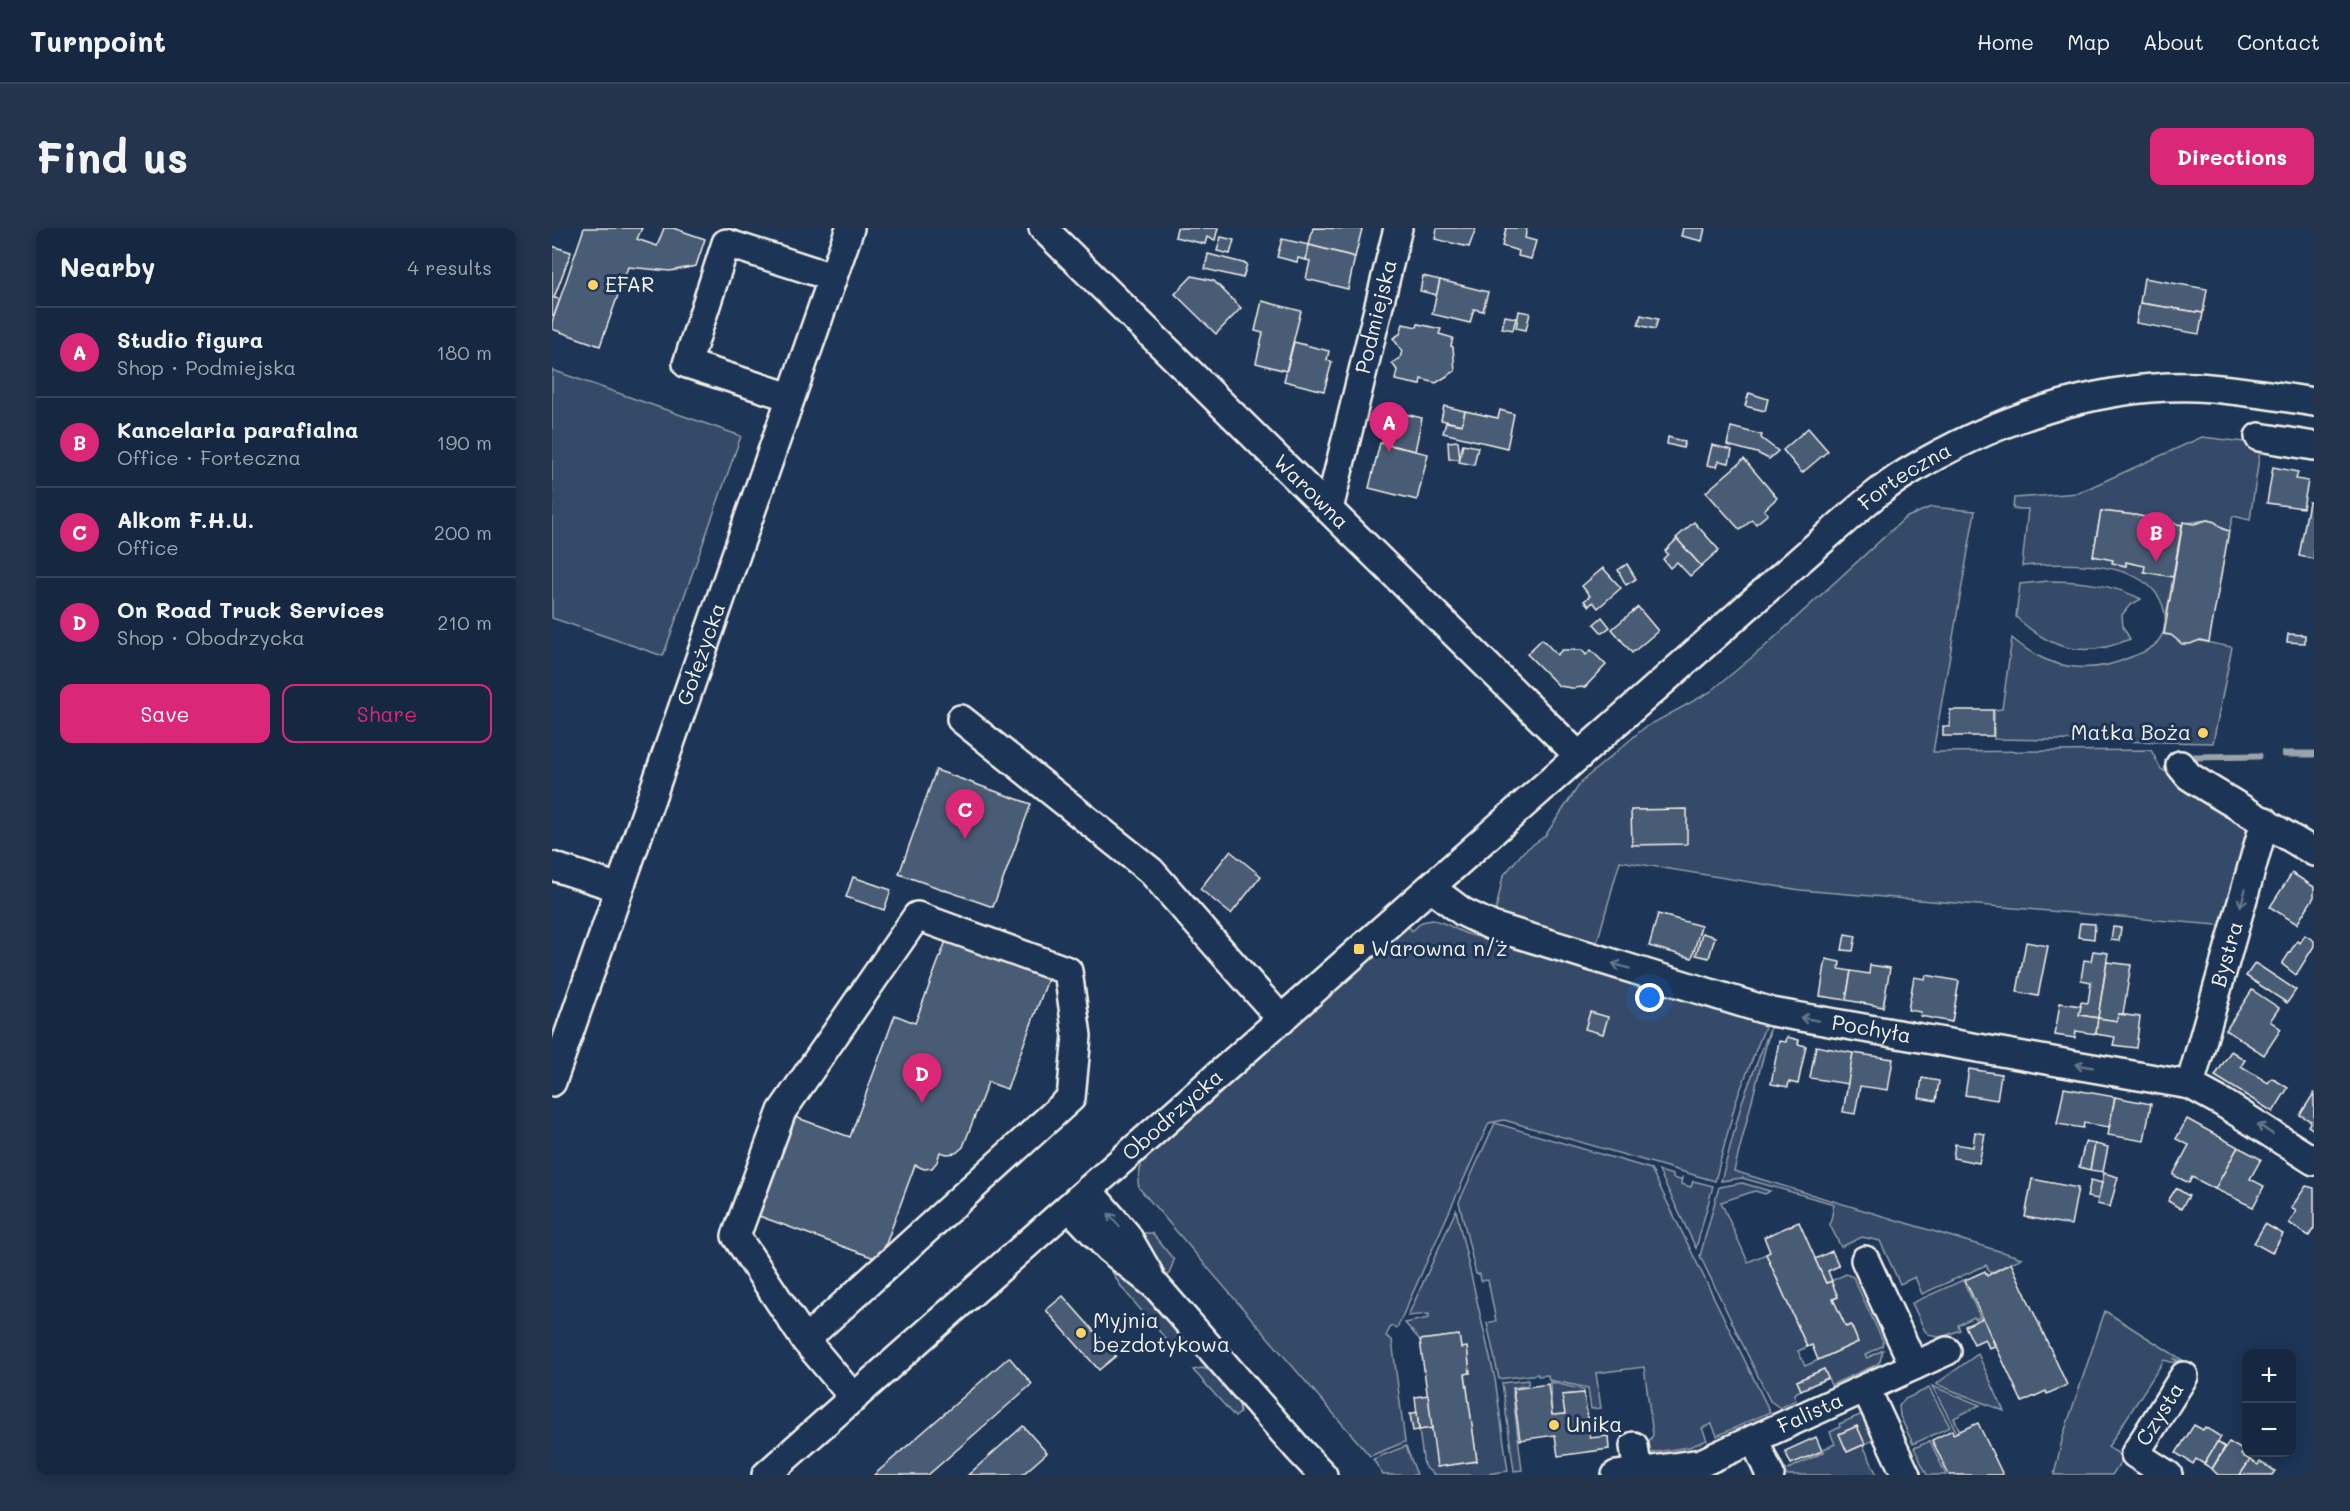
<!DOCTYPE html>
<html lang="en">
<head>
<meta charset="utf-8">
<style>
  :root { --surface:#162841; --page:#23344c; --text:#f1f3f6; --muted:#9ea6b1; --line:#35445a; --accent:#db2777 }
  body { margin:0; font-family:Mali,sans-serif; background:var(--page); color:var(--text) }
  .controls { position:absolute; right:18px; bottom:18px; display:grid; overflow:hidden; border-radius:12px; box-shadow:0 3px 15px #0003 }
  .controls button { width:54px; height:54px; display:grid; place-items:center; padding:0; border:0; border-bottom:2px solid var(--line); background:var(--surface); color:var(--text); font:30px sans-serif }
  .you { position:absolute; left:1098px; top:770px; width:21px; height:21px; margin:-15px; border:4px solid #fff; border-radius:50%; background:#1a73e8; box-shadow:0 0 0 9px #1a73e833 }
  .badge { display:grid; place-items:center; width:39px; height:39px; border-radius:50%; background:var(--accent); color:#fff; font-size:20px; font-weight:700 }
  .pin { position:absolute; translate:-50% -50px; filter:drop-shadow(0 2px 3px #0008) }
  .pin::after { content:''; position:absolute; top:32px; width:21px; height:18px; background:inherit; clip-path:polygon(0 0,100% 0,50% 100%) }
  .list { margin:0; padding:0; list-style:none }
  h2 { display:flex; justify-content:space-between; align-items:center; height:78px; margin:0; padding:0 24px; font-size:26px }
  h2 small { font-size:20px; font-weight:400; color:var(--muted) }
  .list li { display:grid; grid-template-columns:39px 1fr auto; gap:18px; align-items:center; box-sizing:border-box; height:90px; padding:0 24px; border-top:2px solid var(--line) }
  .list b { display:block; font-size:22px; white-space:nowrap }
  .list p { margin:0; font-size:20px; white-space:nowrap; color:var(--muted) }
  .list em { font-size:20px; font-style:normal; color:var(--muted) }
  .actions { display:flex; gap:12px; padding:18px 24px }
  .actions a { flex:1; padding:14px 0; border:2px solid var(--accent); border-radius:12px; text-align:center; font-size:21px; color:var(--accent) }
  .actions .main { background:var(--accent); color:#fff }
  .map { position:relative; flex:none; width:1762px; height:1247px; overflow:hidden; border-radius:12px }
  header { display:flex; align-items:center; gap:36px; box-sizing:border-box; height:84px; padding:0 30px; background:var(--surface); border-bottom:2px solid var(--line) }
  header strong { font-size:28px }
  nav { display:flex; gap:33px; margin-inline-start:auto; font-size:21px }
  .intro { display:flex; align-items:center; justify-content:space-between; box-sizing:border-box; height:144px; padding:0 36px }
  h1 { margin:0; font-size:42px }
  .button { padding:15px 27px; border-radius:12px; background:var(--accent); color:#fff; font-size:21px; font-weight:700 }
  main { display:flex; gap:36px; padding:0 36px }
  aside { flex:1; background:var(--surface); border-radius:12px; box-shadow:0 3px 15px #0003 }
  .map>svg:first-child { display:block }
  .green { fill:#354a67; stroke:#949ea8; stroke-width:1.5 }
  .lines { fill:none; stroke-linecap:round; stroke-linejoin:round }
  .stream { stroke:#9aa2ab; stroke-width:7 }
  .building { fill:#485b74; stroke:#f4f1e8; stroke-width:1.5 }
  .minor-casing { stroke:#f4f1e8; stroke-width:32 }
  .minor { stroke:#1d3557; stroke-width:27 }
  .oneway { stroke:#68778a }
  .poi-dot { fill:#ffd166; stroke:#1d3557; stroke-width:2 }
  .labels { text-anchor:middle; stroke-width:6; stroke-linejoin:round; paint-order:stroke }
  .poi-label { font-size:21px; fill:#f4f1e8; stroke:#1d3557; text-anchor:start }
  .street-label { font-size:21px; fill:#f4f1e8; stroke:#1d3557 }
</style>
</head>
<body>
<header>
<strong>Turnpoint</strong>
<nav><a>Home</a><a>Map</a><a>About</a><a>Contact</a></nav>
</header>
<div class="intro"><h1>Find us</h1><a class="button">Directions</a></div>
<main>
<aside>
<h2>Nearby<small>4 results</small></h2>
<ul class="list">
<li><span class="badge">A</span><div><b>Studio figura</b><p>Shop · Podmiejska</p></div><em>180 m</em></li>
<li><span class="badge">B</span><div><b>Kancelaria parafialna</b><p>Office · Forteczna</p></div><em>190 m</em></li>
<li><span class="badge">C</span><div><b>Alkom F.H.U.</b><p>Office</p></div><em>200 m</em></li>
<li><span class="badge">D</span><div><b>On Road Truck Services</b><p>Shop · Obodrzycka</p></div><em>210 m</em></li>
</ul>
<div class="actions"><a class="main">Save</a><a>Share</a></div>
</aside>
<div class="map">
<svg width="1762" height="1247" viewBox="0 0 1762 1247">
  <rect width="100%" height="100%" fill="#1d3557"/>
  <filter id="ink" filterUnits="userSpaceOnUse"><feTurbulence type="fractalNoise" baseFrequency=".0167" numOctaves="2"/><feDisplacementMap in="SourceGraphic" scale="12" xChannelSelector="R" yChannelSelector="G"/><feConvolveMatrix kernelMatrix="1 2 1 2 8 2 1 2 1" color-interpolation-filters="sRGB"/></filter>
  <g filter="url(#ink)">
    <g class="green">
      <polygon points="0,142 189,208 111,428 0,390"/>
      <path d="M1650,209L1709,216L1698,292L1681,288L1677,303C1669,301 1664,292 1655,292C1646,292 1642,296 1631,294L1630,297L1582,287L1549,283L1541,328L1561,332V335L1573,338L1574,334L1593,338V344L1621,349L1611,406L1680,419L1661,515L1442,511V482L1450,481L1460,410C1495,441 1537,448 1579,429C1588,425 1600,422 1606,413C1614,404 1615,390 1611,378C1594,330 1511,335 1470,338L1476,281H1461L1462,270L1526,265Z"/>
      <polygon points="1379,279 1423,283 1381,524 1599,522 1609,541 1706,596 1677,698 1248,662 1068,633 1044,718 943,686 951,648 972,623 993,608 1030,553 1092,500 1158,464 1210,421 1353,290"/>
      <path d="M1496,353C1528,353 1560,356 1589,371L1577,378L1570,387L1571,399L1578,411C1532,431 1499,422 1464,389L1468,356Z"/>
      <path d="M880,692C898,694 909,708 930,709L1146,777L1214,796L1184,873L1163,953L952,892L937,895L845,1100L839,1098L834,1108L840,1112L853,1214L818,1228L587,960L586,953L590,932L855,696L860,703L870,694Z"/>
      <polygon points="1219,798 1182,943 1470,1030 1438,1045 1434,1037 1370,1066 1363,1049 1348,1056 1328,1013 1310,1009 1289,1019 1278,997 1282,976 1190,950 1169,953 1190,874"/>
      <polygon points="943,895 1099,941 1218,1184 1165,1208 1160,1196 1150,1200 1155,1212 1137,1219 1091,1226 1090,1217 1095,1216 1101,1207 1092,1139 1044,1145 1049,1180 1039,1181 1036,1160 997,1152 996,1147 986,1148 986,1146 947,1151 935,1095 944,1093 936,1052 929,1053 928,1046 924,1046 907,974"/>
      <polygon points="1107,943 1121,947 1121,950 1128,952 1130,950 1129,956 1139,959 1141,953 1161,958 1144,1020"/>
      <polygon points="1190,955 1218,963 1213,966 1203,963 1169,974 1196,1034 1214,1026 1255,1119 1246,1123 1253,1138 1306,1114 1299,1097 1294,1099 1281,1071 1286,1069 1279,1053 1294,1046 1301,1049 1331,1113 1330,1118 1313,1127 1315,1130 1331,1122 1328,1133 1324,1137 1279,1157 1272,1141 1245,1153 1249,1162 1242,1166 1244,1172 1228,1180 1218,1173 1148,1028 1167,959"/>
      <polygon points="904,982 943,1151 956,1243 928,1247 882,1247 872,1238 867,1202 880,1200 886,1239 925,1233 913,1146 918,1145 915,1120 909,1120 907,1107 868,1112 853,1095 877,1090 877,1086 856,1088"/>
      <polygon points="586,1005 600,1005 622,1032 616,1049"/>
      <polygon points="554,1034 583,1058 628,1107 629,1116 626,1125 570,1060"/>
      <path d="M1411,1052L1428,1089L1423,1091L1422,1089L1406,1097L1408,1102C1395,1107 1385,1114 1373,1103L1360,1075Z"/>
      <polygon points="1553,1083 1635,1135 1622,1131 1626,1136 1612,1132 1556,1219 1572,1229 1560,1247 1502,1247 1511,1208"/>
      <polygon points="1426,1126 1452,1183 1384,1156"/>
      <polygon points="650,1140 660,1143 687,1175 688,1185 683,1189 641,1142"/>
      <polygon points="976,1152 976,1157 960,1160 970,1242 962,1243 950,1155"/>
      <polygon points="998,1154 1032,1162 1032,1165 1010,1167 1013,1186 1000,1187"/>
      <polygon points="1380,1158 1428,1177 1402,1190 1408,1203 1405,1205"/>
      <polygon points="1377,1160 1398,1199 1361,1216 1348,1188 1347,1178 1353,1171"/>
      <polygon points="1315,1184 1326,1210 1313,1216 1305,1198 1287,1206 1295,1224 1311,1217 1325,1247 1230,1247 1223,1231 1227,1229 1234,1242 1272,1224 1272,1221 1283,1216 1278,1204 1288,1199 1287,1196"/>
      <polygon points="1378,1213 1394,1247 1375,1247 1362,1220"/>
      <polygon points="854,1218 865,1247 831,1247 821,1231"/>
    </g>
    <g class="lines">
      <g class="stream">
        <polyline points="1733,526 1762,526"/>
        <polyline points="1642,529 1707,528"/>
      </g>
    </g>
    <g class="building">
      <polygon points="32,0 90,0 85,11 105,18 112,0 121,0 153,11 144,38 118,43 76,39 48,118 0,101 0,94"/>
      <polygon points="625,0 666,0 663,12 655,9 653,16 623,9"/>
      <polygon points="761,0 810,1 803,29 757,17"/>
      <polygon points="885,0 924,0 917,19 883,11"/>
      <polygon points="954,0 975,0 973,10 984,13 979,31 966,28 967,23 950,18"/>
      <polygon points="1131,0 1153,0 1150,13 1129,8"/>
      <polygon points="669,9 682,12 678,26 665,23"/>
      <polygon points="730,11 757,17 754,32 746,30 745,34 725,29"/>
      <polygon points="757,17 803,29 796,61 754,51 758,33 754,32"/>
      <polygon points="0,18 19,24 2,70 8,71 2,88 0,87"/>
      <polygon points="656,26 695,36 691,50 653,41"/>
      <polygon points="640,48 662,53 689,80 664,106 623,66"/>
      <polygon points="871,48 888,52 885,67 868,63"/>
      <polygon points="1592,50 1655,61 1651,85 1588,75"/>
      <polygon points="888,52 936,64 931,83 922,81 918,95 880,86"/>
      <polygon points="710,73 749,83 734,143 704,135 711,105 703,103"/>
      <polygon points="1588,75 1651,85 1647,106 1584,95"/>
      <polygon points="967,83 978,85 974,102 964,100"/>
      <polygon points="1089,87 1106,91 1103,101 1086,97"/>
      <polygon points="953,88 964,90 961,102 950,100"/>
      <polygon points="851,96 865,99 866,96 889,101 887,106 901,110 899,118 901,119 903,143 884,155 869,151 868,157 843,152 845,142 840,135 848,130 850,123 841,110 848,106"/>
      <polygon points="742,114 777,123 775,132 780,134 772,163 732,153"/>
      <polygon points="1197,165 1216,171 1213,183 1193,178"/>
      <polygon points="892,178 913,183 910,197 889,192"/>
      <polygon points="837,182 870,190 863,223 830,215"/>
      <polygon points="948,182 962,186 955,220 891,205 894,194 910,197 913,183 946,190"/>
      <polygon points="1179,199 1210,207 1209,210 1226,223 1217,231 1205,225 1175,217"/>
      <polygon points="1256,200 1276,223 1250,245 1231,222"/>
      <polygon points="1116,209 1133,214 1131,220 1115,216"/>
      <polygon points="906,213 908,231 897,231 896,214"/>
      <polygon points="828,215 876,226 865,272 817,260"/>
      <polygon points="911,216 926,219 922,237 907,234"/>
      <polygon points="1160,217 1180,222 1177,235 1167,233 1165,239 1155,237"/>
      <polygon points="1192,231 1225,270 1212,282 1216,286 1204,296 1200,292 1188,302 1154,264"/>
      <polygon points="1721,239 1746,244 1744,251 1756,253 1751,280 1715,275"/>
      <polygon points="1757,274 1762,275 1762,331 1747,328"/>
      <polygon points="1549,283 1583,287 1630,297 1621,349 1592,344 1593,338 1574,334 1574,338 1560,335 1561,332 1541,328"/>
      <polygon points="1655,292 1663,294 1671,301 1677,303 1657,414 1648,412 1638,416 1630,416 1619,407 1612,406 1631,294 1642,296"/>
      <polygon points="1142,294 1167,322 1149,338 1124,310"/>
      <polygon points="1125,311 1149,338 1138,348 1125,334 1118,340 1111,331 1116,326 1113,323"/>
      <polygon points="1075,336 1084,351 1074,357 1066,342"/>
      <polygon points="1051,340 1069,360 1046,380 1041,374 1037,378 1032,373 1038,368 1030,358"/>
      <polygon points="1086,379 1106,403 1080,425 1060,401"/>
      <polygon points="1050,389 1058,399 1050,405 1042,396"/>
      <polygon points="1736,406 1753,407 1753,415 1735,414"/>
      <polygon points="990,411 1005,427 1010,422 1030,422 1034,427 1039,422 1054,437 1033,459 1020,460 1007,458 975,426"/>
      <polygon points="1398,482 1441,482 1441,508 1391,508 1391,498 1398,499"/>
      <polygon points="384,542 479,576 441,679 347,646"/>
      <polygon points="1135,581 1135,616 1080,617 1079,582"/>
      <polygon points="678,623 709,648 679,686 648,661"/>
      <polygon points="1740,645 1762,659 1762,669 1745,696 1718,679"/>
      <polygon points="301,649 339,662 332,682 294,669"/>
      <polygon points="1106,686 1149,698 1140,730 1097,718"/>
      <polygon points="1528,695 1543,696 1542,711 1526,709"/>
      <polygon points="1561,699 1569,700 1567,713 1559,712"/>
      <polygon points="1150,705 1163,709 1157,730 1144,727"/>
      <polygon points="1293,706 1304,708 1301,723 1290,722"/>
      <polygon points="1753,707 1762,713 1762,718 1744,747 1730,736 1745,713 1748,715"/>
      <polygon points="394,713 496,751 455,861 436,854 411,919 404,925 395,926 388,924 385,934 380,940 372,941 363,937 328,1032 207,988 243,889 298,909 343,787 363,795"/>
      <polygon points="1474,714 1496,718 1486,768 1465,764"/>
      <polygon points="1541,723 1556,725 1546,790 1527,787 1529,774 1536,775 1539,754 1529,752 1532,732 1539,733"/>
      <polygon points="1274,731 1288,734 1287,741 1299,743 1294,772 1268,768"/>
      <polygon points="1555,734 1579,737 1571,786 1566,786 1565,793 1546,790"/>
      <polygon points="1703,735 1744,762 1735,775 1694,748"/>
      <polygon points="1318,737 1338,740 1331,779 1294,772 1299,743 1317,746"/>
      <polygon points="1374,747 1407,753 1400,794 1368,788 1369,784 1356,782 1362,749 1373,751"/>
      <polygon points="1700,762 1727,780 1718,793 1729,801 1712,827 1674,802"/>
      <polygon points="1508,775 1529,778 1527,787 1546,790 1544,806 1524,803 1523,810 1503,807"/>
      <polygon points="1038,784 1056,789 1051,806 1033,801"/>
      <polygon points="1566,786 1588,789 1584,820 1561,817 1563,809 1544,806 1546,790 1565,793"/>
      <polygon points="1235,809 1247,812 1246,816 1254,818 1246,856 1237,854 1236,859 1219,856 1227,813 1234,814"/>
      <polygon points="1264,818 1301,825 1296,856 1258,850"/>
      <polygon points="1679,823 1693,832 1689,838 1716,855 1720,850 1736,860 1721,884 1663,848"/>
      <polygon points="1301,825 1341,831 1336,862 1308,858 1303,886 1291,884"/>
      <polygon points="1417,841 1449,846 1445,872 1413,867"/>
      <polygon points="1370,850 1387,853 1384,873 1367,870"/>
      <polygon points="1512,860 1563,869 1557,899 1532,895 1531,900 1505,896"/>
      <polygon points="1762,865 1762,902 1756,898 1759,893 1748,887"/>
      <polygon points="1563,869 1599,876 1592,913 1556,907"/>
      <polygon points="1635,891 1686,919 1663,961 1640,949 1637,955 1621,947 1637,917 1624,911"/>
      <polygon points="1423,904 1433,906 1427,935 1401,930 1403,916 1421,919"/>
      <polygon points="1533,914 1543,916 1538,942 1527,939"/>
      <polygon points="1543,916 1556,919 1551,944 1538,942"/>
      <polygon points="1686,919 1709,931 1698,951 1712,958 1701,979 1663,961"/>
      <polygon points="1552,945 1566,949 1558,979 1545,976"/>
      <polygon points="1480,951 1526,960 1519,997 1473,989"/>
      <polygon points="1539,952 1550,955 1546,971 1535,969"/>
      <polygon points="1754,958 1762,960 1762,1000 1757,1008 1737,995 1744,983 1739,980"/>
      <polygon points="1624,960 1637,968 1629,981 1616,973"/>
      <polygon points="1247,994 1274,1055 1279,1053 1286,1069 1281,1071 1294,1099 1299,1097 1306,1114 1266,1132 1260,1117 1255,1119 1214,1026 1218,1024 1212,1009"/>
      <polygon points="1713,996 1731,1006 1720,1025 1702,1015"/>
      <polygon points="1280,1023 1287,1038 1276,1043 1280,1053 1274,1055 1263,1031"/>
      <polygon points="1459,1035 1515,1157 1495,1166 1494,1163 1470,1174 1413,1052 1433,1043 1435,1048"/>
      <polygon points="511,1068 564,1128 547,1142 494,1082"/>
      <polygon points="1431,1090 1443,1118 1437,1120 1433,1111 1422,1116 1413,1098"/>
      <polygon points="907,1107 909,1120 915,1119 918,1145 913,1146 925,1233 885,1239 868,1112"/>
      <polygon points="457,1129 480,1156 376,1247 322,1247"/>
      <polygon points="1272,1141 1276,1150 1249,1162 1245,1153"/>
      <polygon points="996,1156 1000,1187 1013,1186 1010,1167 1032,1165 1038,1210 1056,1208 1057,1221 1006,1228 1003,1207 968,1212 961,1161"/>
      <polygon points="876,1167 880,1200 867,1202 863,1169"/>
      <polygon points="865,1184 867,1202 861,1203 858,1186"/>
      <polygon points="1426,1195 1451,1247 1397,1247 1380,1212 1400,1202 1401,1206"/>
      <polygon points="1642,1197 1651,1202 1653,1199 1669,1209 1652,1236 1644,1231 1641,1236 1624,1225"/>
      <polygon points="471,1198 495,1225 470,1247 416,1247"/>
      <polygon points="1305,1198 1313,1216 1295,1224 1287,1206"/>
      <polygon points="1264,1209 1270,1223 1239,1236 1233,1223"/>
      <polygon points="1665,1214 1673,1219 1660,1241 1652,1236"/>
      <polygon points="1677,1214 1692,1223 1689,1227 1698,1232 1688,1247 1666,1247 1660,1241"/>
      <polygon points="1698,1232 1706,1237 1708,1234 1723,1243 1720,1247 1688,1247"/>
    </g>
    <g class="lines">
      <defs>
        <g id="minor">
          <path id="s1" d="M491,0L1027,528"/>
          <polyline points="238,169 135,136 174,15 280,49"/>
          <polyline points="1707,209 1762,218"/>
          <path id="s2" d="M777,281L846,0"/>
          <polyline points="409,491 599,643 730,792"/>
          <polyline points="1628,537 1637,548 1654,559 1762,624"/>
          <polyline points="0,638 67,660"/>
          <path id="s3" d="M879,660L911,684L940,698L1220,784L1638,857L1671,875L1762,933"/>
          <path id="s4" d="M0,854L298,0"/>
          <path id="s5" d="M1638,857L1713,593"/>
          <polyline points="536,962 574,1006 597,1046"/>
          <polyline points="517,979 557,1021 605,1059 747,1222 771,1247"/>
          <polyline points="253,1112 184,1008 230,883 365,688 516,743 525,808 519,870 253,1112 302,1170"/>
          <polyline points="1362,1138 1395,1123"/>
          <polyline points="1314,1161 1354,1247"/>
          <polyline points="1202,1211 1218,1247"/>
          <polyline points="1082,1218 1086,1247"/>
          <path id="s6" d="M214,1247L1282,302C1305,282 1328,261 1354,245C1440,193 1543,156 1644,159C1684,161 1723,168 1762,174"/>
          <path id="s7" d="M1064,1247L1149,1235L1362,1138L1313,1032"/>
          <path id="s8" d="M1616,1247L1583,1226L1632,1148"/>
        </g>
      </defs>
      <use href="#minor" class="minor-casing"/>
      <use href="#minor" class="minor"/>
    </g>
    <defs><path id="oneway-shaft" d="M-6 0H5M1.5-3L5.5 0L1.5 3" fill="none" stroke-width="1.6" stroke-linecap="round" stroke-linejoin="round" transform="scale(1.5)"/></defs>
    <g class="oneway">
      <use href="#oneway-shaft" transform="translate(1691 670) rotate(106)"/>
      <use href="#oneway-shaft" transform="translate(1069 738) rotate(-163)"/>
      <use href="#oneway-shaft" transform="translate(1257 791) rotate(-170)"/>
      <use href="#oneway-shaft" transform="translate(1532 838) rotate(-171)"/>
      <use href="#oneway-shaft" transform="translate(1713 901) rotate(-147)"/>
      <use href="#oneway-shaft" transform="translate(562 992) rotate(-130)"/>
    </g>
  </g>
  <g class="poi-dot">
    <circle cx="41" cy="57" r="6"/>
    <circle cx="1651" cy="505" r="6"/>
    <rect x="801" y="715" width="12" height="12" rx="3"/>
    <circle cx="529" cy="1105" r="6"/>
    <circle cx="1002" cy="1197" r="6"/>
  </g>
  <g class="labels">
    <g class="poi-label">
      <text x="53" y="64">EFAR</text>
      <text x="1639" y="512" text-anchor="end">Matka Boża</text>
      <text x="819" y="728">Warowna n/ż</text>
      <text x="541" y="1100">Myjnia<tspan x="541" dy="24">bezdotykowa</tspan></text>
      <text x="1014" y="1204">Unika</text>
    </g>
    <g class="street-label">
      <text dy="7" stroke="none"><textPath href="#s2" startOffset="198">Podmiejska</textPath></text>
      <text dy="7" stroke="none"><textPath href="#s6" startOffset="1515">Forteczna</textPath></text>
      <text dy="7" stroke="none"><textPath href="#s1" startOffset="376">Warowna</textPath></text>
      <text dy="7" stroke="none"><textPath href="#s4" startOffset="453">Gołężycka</textPath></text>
      <text dy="7" stroke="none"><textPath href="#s5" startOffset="136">Bystra</textPath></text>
      <text dy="7" stroke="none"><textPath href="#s3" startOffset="466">Pochyła</textPath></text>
      <text dy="7" stroke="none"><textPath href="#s6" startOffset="543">Obodrzycka</textPath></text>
      <text dy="7" stroke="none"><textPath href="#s7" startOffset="206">Falista</textPath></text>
      <text dy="7" stroke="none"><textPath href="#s8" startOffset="86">Czysta</textPath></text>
    </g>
  </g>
</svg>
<div class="controls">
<button>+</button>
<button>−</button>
</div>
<div class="you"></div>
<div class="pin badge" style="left:837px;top:224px">A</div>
<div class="pin badge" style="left:1604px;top:334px">B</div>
<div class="pin badge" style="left:413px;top:611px">C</div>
<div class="pin badge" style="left:370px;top:875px">D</div>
</div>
</main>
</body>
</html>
